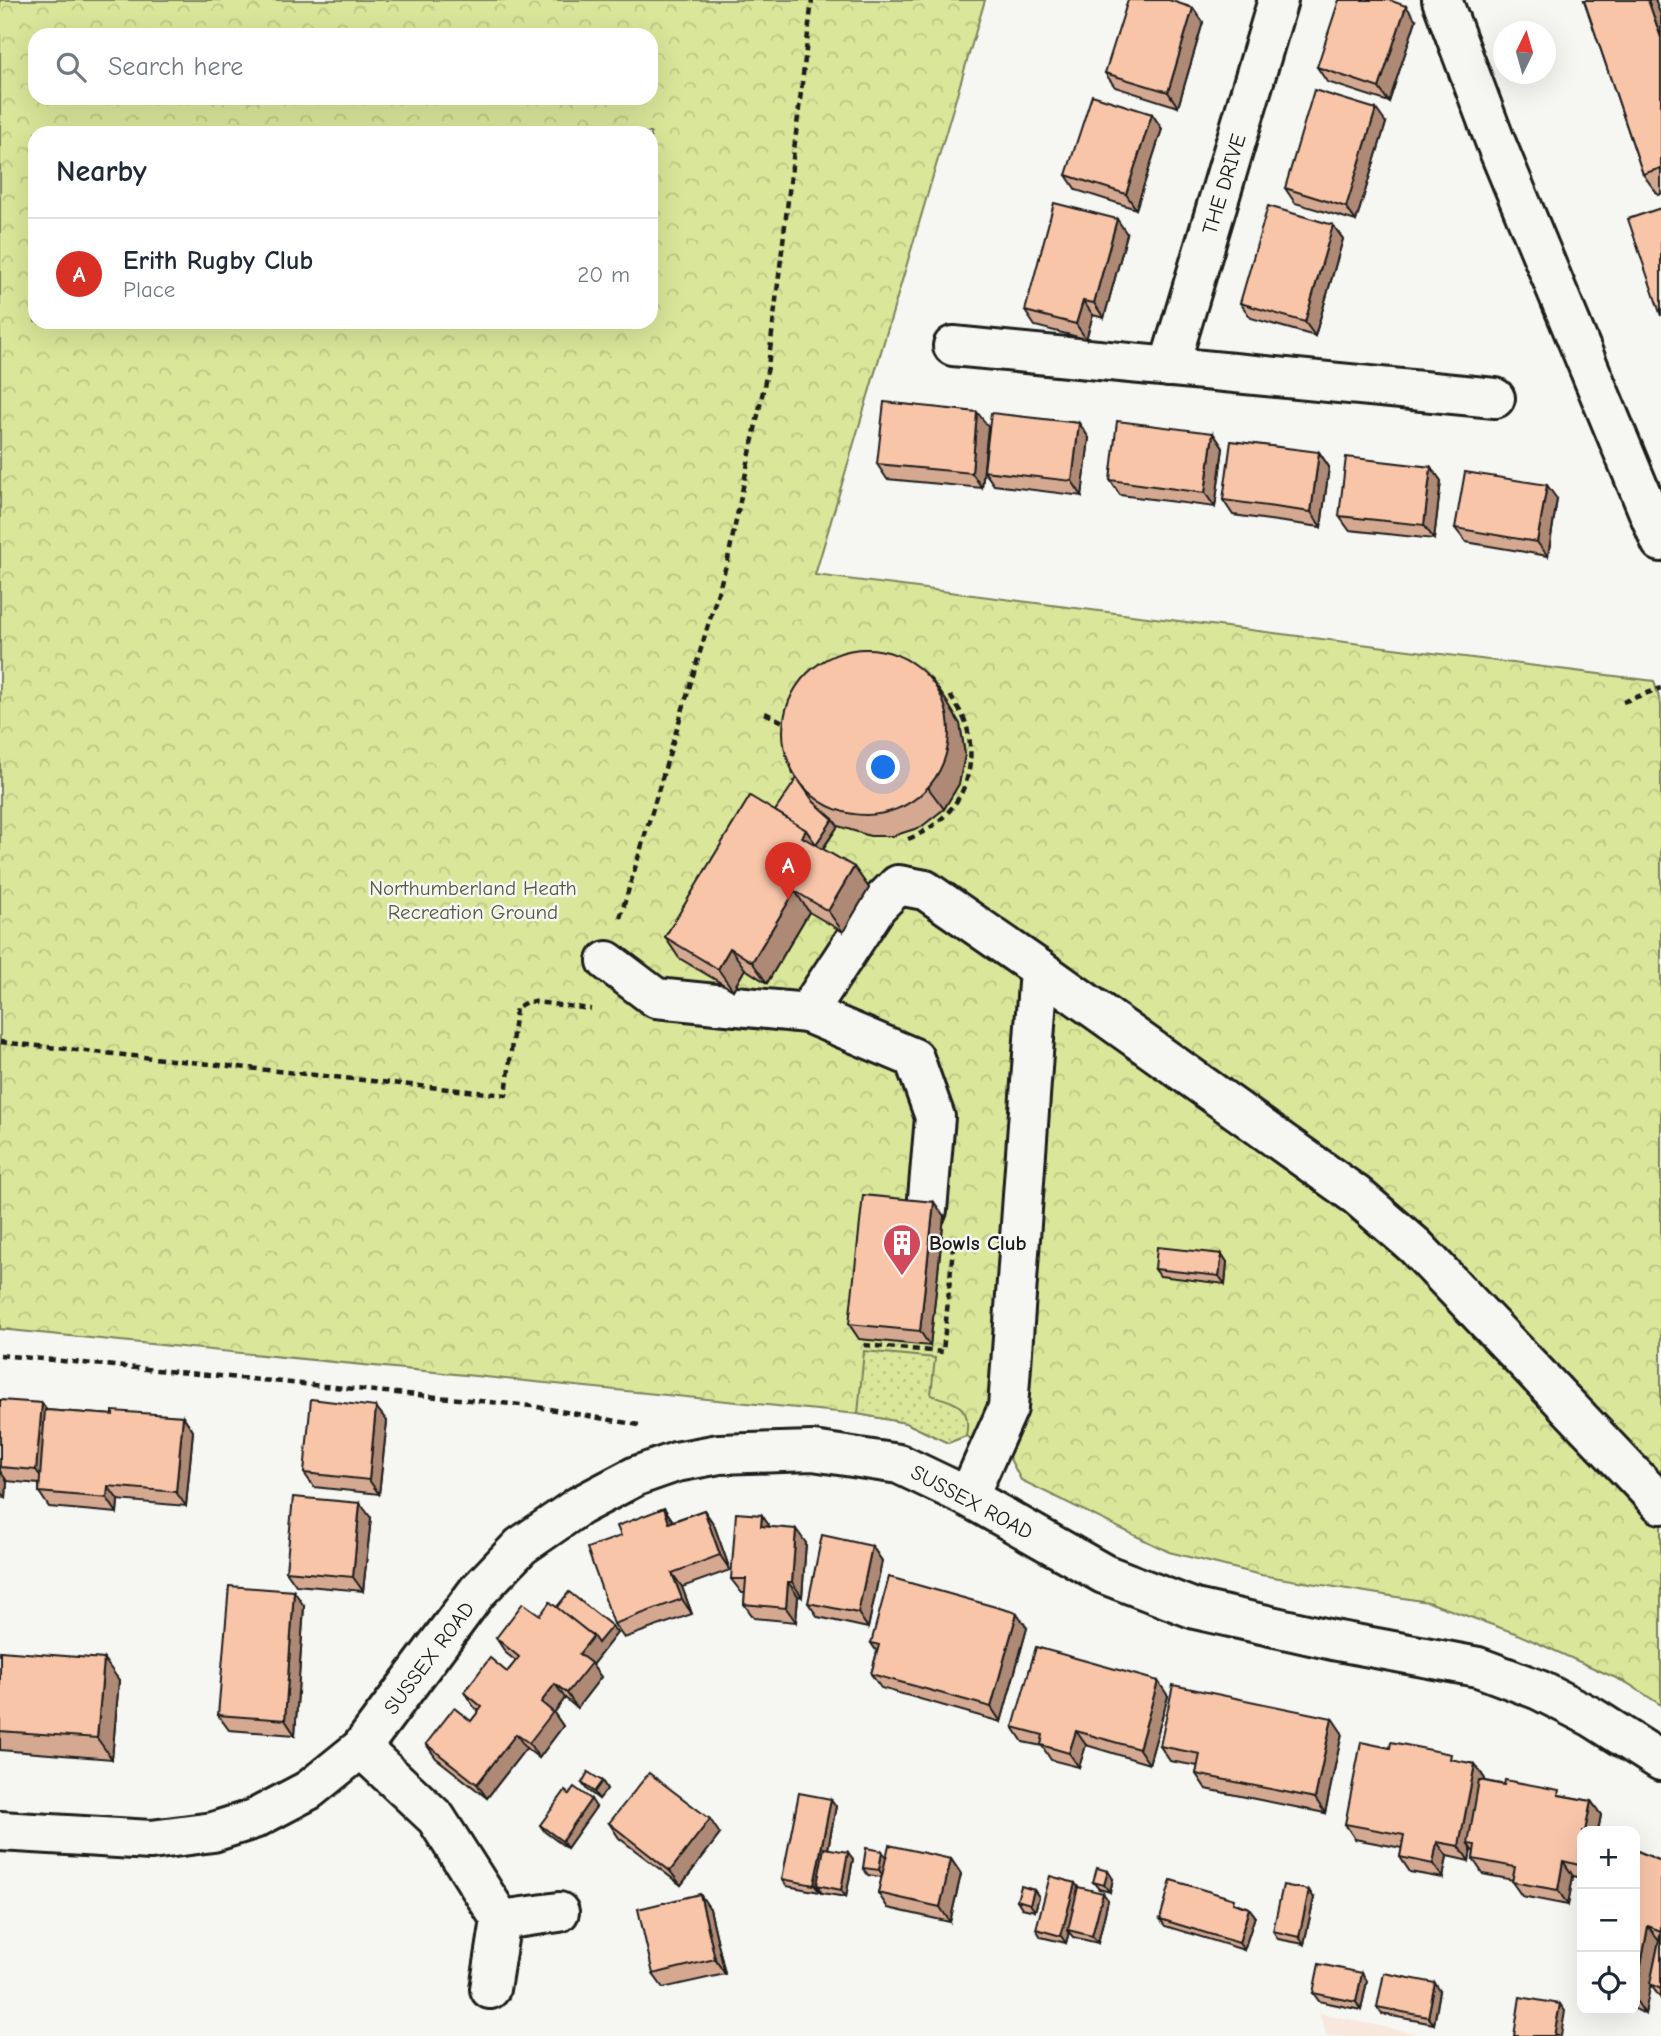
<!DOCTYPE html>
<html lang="en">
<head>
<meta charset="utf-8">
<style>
  :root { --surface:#fff; --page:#f2f2f3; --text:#1f2937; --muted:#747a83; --line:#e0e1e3; --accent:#d93025 }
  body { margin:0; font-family:"Comic Neue",sans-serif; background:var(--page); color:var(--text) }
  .controls { position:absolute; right:21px; bottom:21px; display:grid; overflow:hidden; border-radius:14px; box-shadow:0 7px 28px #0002 }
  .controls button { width:63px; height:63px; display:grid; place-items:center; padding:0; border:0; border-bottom:2px solid var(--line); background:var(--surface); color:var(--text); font:35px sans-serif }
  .compass { position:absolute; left:1493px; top:21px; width:63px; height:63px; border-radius:50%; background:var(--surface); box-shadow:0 7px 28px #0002; rotate:5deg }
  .you { position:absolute; left:884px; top:768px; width:24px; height:24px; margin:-18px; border:5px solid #fff; border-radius:50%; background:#1a73e8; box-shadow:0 0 0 10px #1a73e833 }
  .badge { display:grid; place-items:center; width:46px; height:46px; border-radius:50%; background:var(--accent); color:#fff; font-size:23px; font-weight:700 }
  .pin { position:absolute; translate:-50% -58px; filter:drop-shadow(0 2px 4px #0008) }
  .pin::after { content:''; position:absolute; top:37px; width:24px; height:21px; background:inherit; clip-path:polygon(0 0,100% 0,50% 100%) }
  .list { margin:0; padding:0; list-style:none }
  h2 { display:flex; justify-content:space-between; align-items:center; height:91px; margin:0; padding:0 28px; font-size:30px }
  h2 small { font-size:23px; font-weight:400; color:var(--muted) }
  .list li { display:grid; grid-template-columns:46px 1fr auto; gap:21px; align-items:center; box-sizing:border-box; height:112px; padding:0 28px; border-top:2px solid var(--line) }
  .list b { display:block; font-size:26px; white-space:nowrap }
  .list p { margin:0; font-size:23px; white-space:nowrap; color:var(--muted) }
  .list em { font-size:23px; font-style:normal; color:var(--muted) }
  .icon { flex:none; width:38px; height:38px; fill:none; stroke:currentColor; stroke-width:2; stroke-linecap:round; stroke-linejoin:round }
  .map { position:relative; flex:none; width:1661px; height:2036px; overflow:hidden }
  .search { position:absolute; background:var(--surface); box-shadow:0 7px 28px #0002; left:28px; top:28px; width:630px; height:77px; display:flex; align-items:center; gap:18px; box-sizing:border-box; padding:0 24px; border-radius:21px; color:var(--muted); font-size:26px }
  .panel { position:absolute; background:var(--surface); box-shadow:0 7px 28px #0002; left:28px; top:126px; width:630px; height:203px; border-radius:21px }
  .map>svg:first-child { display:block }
  .built { fill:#f7e7dc }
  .park { fill:url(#park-crowns); stroke:#7b815a; stroke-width:2; fill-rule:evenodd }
  .garden { fill:url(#garden-dots); stroke:#7b815a; stroke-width:2 }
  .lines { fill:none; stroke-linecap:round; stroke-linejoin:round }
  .minor-casing { stroke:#1c1c1c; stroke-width:44 }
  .path { stroke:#1c1c1c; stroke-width:4.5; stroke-dasharray:7 5; stroke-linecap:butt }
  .minor { stroke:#f6f6f2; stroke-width:38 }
  .wall { fill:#d5a991; stroke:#1c1c1c; stroke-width:2 }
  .shaded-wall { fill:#ae8a76; stroke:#1c1c1c; stroke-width:2 }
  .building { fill:#f8c5a9; stroke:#1c1c1c; stroke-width:2 }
  .labels { text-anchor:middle; stroke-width:5; stroke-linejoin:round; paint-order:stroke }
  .street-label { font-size:21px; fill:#1c1c1c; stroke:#f6f6f2 }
  .park-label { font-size:21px; fill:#555942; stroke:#f6f6f2 }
  .poi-label { font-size:21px; font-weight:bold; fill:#1c1c1c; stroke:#f6f6f2; text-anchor:start }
</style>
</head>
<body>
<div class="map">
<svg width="1661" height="2036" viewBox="0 0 1661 2036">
  <defs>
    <pattern id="park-crowns" width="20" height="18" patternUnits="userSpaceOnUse" patternTransform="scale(1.75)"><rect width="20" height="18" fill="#dae699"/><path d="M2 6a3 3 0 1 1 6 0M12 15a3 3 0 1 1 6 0" fill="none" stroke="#bac583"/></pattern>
    <pattern id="garden-dots" width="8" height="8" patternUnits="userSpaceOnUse" patternTransform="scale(1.75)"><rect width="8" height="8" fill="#dae699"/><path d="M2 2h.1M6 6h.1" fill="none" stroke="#bac583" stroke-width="1.8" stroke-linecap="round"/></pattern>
  </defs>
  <rect width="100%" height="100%" fill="#f6f6f2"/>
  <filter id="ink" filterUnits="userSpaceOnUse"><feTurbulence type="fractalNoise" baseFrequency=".0143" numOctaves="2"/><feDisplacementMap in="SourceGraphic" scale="14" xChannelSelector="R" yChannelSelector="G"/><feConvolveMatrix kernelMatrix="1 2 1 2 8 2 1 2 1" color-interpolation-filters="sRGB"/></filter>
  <g filter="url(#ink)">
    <polygon class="built" points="1319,2013 1425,2036 1327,2036"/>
    <path class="park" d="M0,0H985L815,575L1654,681L1661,705V1705L1627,1683L1515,1633L1428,1602L1261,1575L1169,1552L1021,1480L1009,1457L966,1436L948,1443L906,1423L858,1414L0,1329ZM35,35H651V98H35ZM35,133H651V322H35Z"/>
    <path class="garden" d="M864,1351L935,1358L931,1395C956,1403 972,1405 966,1436L948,1443L906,1423L858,1414Z"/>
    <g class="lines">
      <defs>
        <g id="minor">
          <polyline points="1442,0 1495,141 1661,542"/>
          <polyline points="953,346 1495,398"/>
          <polyline points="1169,367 1278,0"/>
          <polyline points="607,961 656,998 807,1013 877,906 898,885 925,890 1039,969 1008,1408 968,1497"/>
          <polyline points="1039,969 1356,1195 1415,1246 1661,1504"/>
          <polyline points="807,1013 914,1058 935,1117 927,1210"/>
          <polyline points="361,1748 436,1818 501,1920 490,1989"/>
          <polyline points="0,1831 151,1840 213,1832 254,1819 309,1790 361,1748 477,1592 521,1546 579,1506 636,1476 676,1462 719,1454 813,1451 899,1464 968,1497 1104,1574 1195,1609 1333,1640 1478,1667 1539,1690 1592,1717 1661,1761"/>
          <polyline points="501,1920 559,1912"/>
        </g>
      </defs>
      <use href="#minor" class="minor-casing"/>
      <g class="path">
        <polyline points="1623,702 1661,688"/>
        <polyline points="765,713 787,724"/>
        <polyline points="793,768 796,784"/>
        <path d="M908,839C957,820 981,775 966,724C963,714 955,704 950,695"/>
        <polyline points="620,918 728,559 768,367 812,0"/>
        <polyline points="0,1042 506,1095 516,1008 528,1001 591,1009"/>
        <polyline points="864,1345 943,1352 953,1248"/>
        <polyline points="0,1355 532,1406 639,1425"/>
      </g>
      <use href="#minor" class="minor"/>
    </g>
    <g class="wall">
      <polygon points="1584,0 1655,0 1661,16 1661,194 1658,195 1643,174"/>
      <polygon points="1193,8 1203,22 1178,107 1115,87 1105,73"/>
      <polygon points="1416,20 1389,102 1327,82 1317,67"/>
      <polygon points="1152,114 1162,129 1136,209 1076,190 1066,175"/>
      <polygon points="1386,123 1356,221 1295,203 1285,188"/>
      <polygon points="1333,225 1343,239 1315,336 1251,318 1240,303"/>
      <polygon points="1127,234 1104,318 1093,315 1086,339 1035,326 1025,311"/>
      <polygon points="1079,423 1089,438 1082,496 994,485 984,471"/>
      <polygon points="988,426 982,488 887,479 877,464"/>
      <polygon points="1213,433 1223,448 1215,507 1120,495 1110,480"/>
      <polygon points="1319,452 1329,467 1321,527 1233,515 1223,500"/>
      <polygon points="1431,467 1441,481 1434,539 1349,530 1339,516"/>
      <polygon points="1557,499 1548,556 1466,542 1455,528"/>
      <polygon points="930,678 945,699 960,724 965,755 959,784 944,809 921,827 893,836 870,836 838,826 823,849 854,867 869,888 843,932 809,912 767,983 745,969 733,990 679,958 665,937 775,812"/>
      <polygon points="944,1216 930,1346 859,1339 849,1324"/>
      <polygon points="1227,1262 1225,1284 1160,1276 1155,1269"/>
      <polygon points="0,1400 46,1410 113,1415 183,1416 193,1431 186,1506 118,1500 117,1513 49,1507 39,1492 39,1484 7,1481 6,1498 0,1497"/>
      <polygon points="376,1407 387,1421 379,1494 314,1487 304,1473"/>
      <polygon points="664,1508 673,1521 704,1510 714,1525 730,1570 682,1587 692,1614 624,1638 614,1624 621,1536"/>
      <polygon points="371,1518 363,1591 296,1585 286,1571"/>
      <polygon points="770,1527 806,1543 802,1597 798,1596 796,1622 754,1618 744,1604 745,1593 742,1593 731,1579"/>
      <polygon points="872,1546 882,1561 868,1628 818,1617 808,1603"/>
      <polygon points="304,1606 295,1735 229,1730 218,1715"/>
      <polygon points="556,1608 612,1626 617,1633 592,1665 601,1677 577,1708 565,1698 554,1713 563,1726 539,1758 526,1748 487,1798 436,1758 426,1744 471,1721 479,1711 474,1707 464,1692 507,1672 516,1661 506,1653 496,1638"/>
      <polygon points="1027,1628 1001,1722 881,1688 871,1674 877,1652 871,1643"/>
      <polygon points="0,1651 119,1680 112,1759 0,1750"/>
      <polygon points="1168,1696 1149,1764 1086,1745 1079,1767 1051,1760 1042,1746 1023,1742 1013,1727"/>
      <polygon points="1342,1733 1325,1813 1206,1789 1196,1774 1198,1766 1170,1761 1160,1746"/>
      <polygon points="1456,1761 1475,1764 1485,1779 1485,1781 1591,1801 1601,1815 1598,1831 1582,1831 1582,1878 1573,1876 1568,1905 1522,1896 1512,1882 1513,1880 1483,1874 1473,1859 1474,1852 1471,1849 1469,1861 1447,1856 1443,1878 1410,1872 1400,1857 1402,1848 1355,1839 1345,1824"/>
      <polygon points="602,1781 607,1789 599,1799 587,1790 582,1783"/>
      <polygon points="569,1794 596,1807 567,1848 545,1832 540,1825"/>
      <polygon points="836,1806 828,1849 853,1859 846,1897 822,1893 820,1890 820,1892 787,1886 782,1879"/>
      <polygon points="609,1823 720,1834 681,1885 619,1838"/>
      <polygon points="1635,1850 1661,1861 1661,1999 1650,1984 1645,2014 1635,2009"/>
      <polygon points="882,1851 886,1857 951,1859 961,1874 950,1922 888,1908 878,1893 882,1877 868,1875 863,1868"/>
      <polygon points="1113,1879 1110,1892 1099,1889 1093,1882"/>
      <polygon points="1078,1888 1108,1900 1098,1943 1073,1937 1069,1932 1066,1943 1041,1937 1036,1929"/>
      <polygon points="1034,1890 1039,1897 1035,1911 1022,1908 1017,1900"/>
      <polygon points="1314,1898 1304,1944 1278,1939 1273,1931"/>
      <polygon points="1238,1904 1249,1908 1255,1916 1244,1950 1165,1926 1160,1919"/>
      <polygon points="710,1909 725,1974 663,1988 653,1974"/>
      <polygon points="1362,1973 1367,1981 1361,2010 1319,2001 1313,1993"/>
      <polygon points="1440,1991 1434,2024 1382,2014 1377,2007"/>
    </g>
    <g class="shaded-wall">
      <polygon points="1648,0 1655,0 1661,16 1661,38"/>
      <polygon points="1406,6 1416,20 1389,102 1379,88"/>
      <polygon points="1193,8 1203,22 1178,107 1168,92"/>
      <polygon points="1376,109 1386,123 1356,221 1346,207"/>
      <polygon points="1152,114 1162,129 1136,209 1126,194"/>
      <polygon points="1117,219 1127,234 1104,318 1094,303"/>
      <polygon points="1333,225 1343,239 1315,336 1305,322"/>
      <polygon points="1083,301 1093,315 1086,339 1076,324"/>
      <polygon points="977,412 988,426 982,488 972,473"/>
      <polygon points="1079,423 1089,438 1082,496 1072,481"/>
      <polygon points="1213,433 1223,448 1215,507 1205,493"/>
      <polygon points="1319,452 1329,467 1321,527 1311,512"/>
      <polygon points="1431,467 1441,481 1434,539 1424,525"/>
      <polygon points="1547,485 1557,499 1548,556 1537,542"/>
      <polygon points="930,678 945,699 960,724 965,755 959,784 944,809 929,789"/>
      <polygon points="833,819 838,826 821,851 816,844"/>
      <polygon points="806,830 821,851 802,837"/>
      <polygon points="854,867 869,888 843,932 828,911"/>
      <polygon points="795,891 809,912 767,983 752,962"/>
      <polygon points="730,948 745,969 733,990 718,969"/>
      <polygon points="934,1202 944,1216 930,1346 920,1331"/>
      <polygon points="1222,1254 1227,1262 1225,1284 1219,1276"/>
      <polygon points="42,1403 52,1418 46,1484 36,1470"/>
      <polygon points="376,1407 387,1421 379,1494 369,1480"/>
      <polygon points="183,1416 193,1431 186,1506 176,1492"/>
      <polygon points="0,1471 7,1481 6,1498 0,1490"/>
      <polygon points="108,1486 118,1500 117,1513 107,1498"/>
      <polygon points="360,1503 371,1518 363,1591 353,1577"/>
      <polygon points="664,1508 674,1523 669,1523"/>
      <polygon points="704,1510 714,1525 730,1570 720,1555"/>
      <polygon points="762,1515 772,1530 761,1526"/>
      <polygon points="796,1529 806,1543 802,1597 792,1582"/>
      <polygon points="872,1546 882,1561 868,1628 858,1613"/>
      <polygon points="672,1573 682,1587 692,1614 682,1599"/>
      <polygon points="788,1582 798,1596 796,1622 786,1608"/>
      <polygon points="294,1591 304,1606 295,1735 285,1720"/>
      <polygon points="1017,1613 1027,1628 1001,1722 991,1707"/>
      <polygon points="612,1626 617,1633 592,1665 601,1677 577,1708 567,1693 579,1654 593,1636"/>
      <polygon points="104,1659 119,1680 112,1759 97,1738"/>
      <polygon points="1158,1681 1168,1696 1149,1764 1139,1749"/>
      <polygon points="555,1684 565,1698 554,1713 563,1726 539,1758 529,1743 541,1702"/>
      <polygon points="1332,1718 1342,1733 1325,1813 1315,1798"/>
      <polygon points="1076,1731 1086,1745 1079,1767 1069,1753"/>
      <polygon points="516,1734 526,1748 487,1798 477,1784"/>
      <polygon points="1475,1764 1485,1779 1472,1844 1468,1844 1471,1849 1469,1861 1459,1846"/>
      <polygon points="602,1781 607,1789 599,1799 594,1792"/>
      <polygon points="591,1799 596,1807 567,1848 562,1841"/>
      <polygon points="831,1799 836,1806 821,1886 817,1885 820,1890 820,1892 814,1885"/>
      <polygon points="1591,1801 1601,1815 1598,1831 1585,1831"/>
      <polygon points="710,1819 720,1834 681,1885 670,1871"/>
      <polygon points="1437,1842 1447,1856 1443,1878 1433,1864"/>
      <polygon points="1582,1847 1582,1869 1579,1865"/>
      <polygon points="882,1851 887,1859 884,1877 879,1870"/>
      <polygon points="848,1852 853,1859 846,1897 841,1890"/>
      <polygon points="951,1859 961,1874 950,1922 940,1907"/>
      <polygon points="1563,1861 1573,1876 1568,1905 1558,1890"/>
      <polygon points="1108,1871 1113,1879 1110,1892 1104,1885"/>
      <polygon points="1075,1883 1080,1890 1068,1930 1069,1932 1066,1943 1061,1936"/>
      <polygon points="1034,1890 1039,1897 1035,1911 1030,1904"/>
      <polygon points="1309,1890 1314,1898 1304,1944 1299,1937"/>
      <polygon points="1103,1893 1108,1900 1098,1943 1092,1936"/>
      <polygon points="700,1894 710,1909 725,1974 715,1959"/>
      <polygon points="1249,1908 1255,1916 1244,1950 1239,1943"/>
      <polygon points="1648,1926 1659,1940 1645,2014 1635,1999"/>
      <polygon points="1362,1973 1367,1981 1361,2010 1356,2002"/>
      <polygon points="1435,1983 1440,1991 1434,2024 1428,2017"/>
      <polygon points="1560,2004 1565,2011 1561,2036 1554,2036"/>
    </g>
    <g class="building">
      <polygon points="1128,0 1169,0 1193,8 1168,92 1105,73"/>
      <polygon points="1339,0 1389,0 1406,6 1379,88 1317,67"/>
      <polygon points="1584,0 1648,0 1661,38 1661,168 1643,174"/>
      <polygon points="1314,90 1376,109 1346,207 1285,188"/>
      <polygon points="1092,95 1152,114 1126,194 1066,175"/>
      <polygon points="1054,203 1117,219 1094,303 1083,301 1076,324 1025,311"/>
      <polygon points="1268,206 1333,225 1305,322 1240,303"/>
      <polygon points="1661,208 1661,316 1628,219"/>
      <polygon points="884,402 977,412 972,473 877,464"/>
      <polygon points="991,413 1079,423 1072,481 984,471"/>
      <polygon points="1117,421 1213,433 1205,493 1110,480"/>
      <polygon points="1231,441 1319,452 1311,512 1223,500"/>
      <polygon points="1346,457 1431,467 1424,525 1339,516"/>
      <polygon points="1465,472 1547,485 1537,542 1455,528"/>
      <circle cx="866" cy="732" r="83"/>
      <polygon points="797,778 814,802 833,819 816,844 806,830 775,811"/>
      <polygon points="750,796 806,830 802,837 854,867 828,911 795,891 752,962 730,948 718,969 665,937"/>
      <polygon points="863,1195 934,1202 920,1331 849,1324"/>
      <polygon points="1157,1247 1222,1254 1219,1276 1155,1269"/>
      <polygon points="311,1399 376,1407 369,1480 304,1473"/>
      <polygon points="0,1400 42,1403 36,1470 0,1467"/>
      <polygon points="45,1410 113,1415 113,1411 183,1416 176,1492 108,1486 107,1498 39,1492"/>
      <polygon points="293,1497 360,1503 353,1577 286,1571"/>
      <polygon points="664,1508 669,1523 704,1510 720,1555 672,1573 682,1599 614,1624 587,1548 621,1536 617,1526"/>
      <polygon points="736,1513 762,1515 761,1526 796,1529 792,1582 788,1582 786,1608 744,1604 746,1579 731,1579"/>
      <polygon points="822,1535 872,1546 858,1613 808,1603"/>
      <polygon points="889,1577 1017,1613 991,1707 871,1674 879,1645 871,1643"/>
      <polygon points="229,1586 294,1591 285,1720 218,1715"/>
      <polygon points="569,1592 612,1626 598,1643 593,1636 556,1608"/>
      <polygon points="550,1602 593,1636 579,1654 591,1663 567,1693 555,1684 541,1702 553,1712 529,1743 516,1734 477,1784 426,1744 454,1708 471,1721 482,1707 464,1692 490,1658 507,1672 519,1657 496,1638 523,1603 540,1615"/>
      <polygon points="1036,1647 1158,1681 1139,1749 1076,1731 1069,1753 1041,1745 1043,1735 1013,1727"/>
      <polygon points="0,1651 104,1659 97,1738 0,1731"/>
      <polygon points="1173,1685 1332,1718 1315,1798 1196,1774 1200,1754 1160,1746"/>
      <polygon points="1361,1742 1390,1748 1391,1742 1451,1754 1450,1759 1475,1764 1459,1846 1437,1842 1433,1864 1400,1857 1404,1835 1345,1824"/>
      <polygon points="588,1772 602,1781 594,1792 582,1783"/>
      <polygon points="649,1773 710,1819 670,1871 609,1823"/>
      <polygon points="1479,1780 1504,1785 1505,1780 1559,1790 1558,1795 1591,1801 1585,1831 1582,1831 1582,1847 1579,1865 1563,1861 1558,1890 1512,1882 1515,1867 1473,1859 1475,1845 1468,1844"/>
      <polygon points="574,1787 591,1799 562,1841 540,1825 565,1791 569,1794"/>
      <polygon points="799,1793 831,1799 814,1885 782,1879"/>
      <polygon points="889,1845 951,1859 940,1907 878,1893"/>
      <polygon points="824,1848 848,1852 841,1890 817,1885"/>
      <polygon points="866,1848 882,1851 879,1870 863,1868"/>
      <polygon points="1635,1850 1661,1861 1661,1989 1650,1984 1661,1931 1648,1926 1635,1999"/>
      <polygon points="1097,1868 1108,1871 1104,1885 1093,1882"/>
      <polygon points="1050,1876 1075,1883 1061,1936 1036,1929"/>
      <polygon points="1171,1880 1234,1899 1233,1903 1249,1908 1239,1943 1160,1919"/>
      <polygon points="1283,1885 1309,1890 1299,1937 1273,1931"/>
      <polygon points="1021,1886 1034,1890 1030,1904 1017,1900"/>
      <polygon points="1078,1887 1103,1893 1092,1936 1068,1930"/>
      <polygon points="700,1894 715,1959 653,1974 638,1909"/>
      <polygon points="1319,1964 1362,1973 1356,2002 1313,1993"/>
      <polygon points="1384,1973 1435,1983 1428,2017 1377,2007"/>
      <polygon points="1520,1997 1560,2004 1554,2036 1514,2036"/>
    </g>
  </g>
  <defs>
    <symbol id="building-pin" viewBox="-11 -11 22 30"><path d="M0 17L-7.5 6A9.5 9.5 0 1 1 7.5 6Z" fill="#d1495b" stroke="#f6f6f2"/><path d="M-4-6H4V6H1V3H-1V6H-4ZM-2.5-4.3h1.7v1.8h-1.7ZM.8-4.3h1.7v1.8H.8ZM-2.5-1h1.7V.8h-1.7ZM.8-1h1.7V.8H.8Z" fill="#fff"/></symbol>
  </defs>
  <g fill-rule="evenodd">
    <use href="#building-pin" x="880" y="1221" width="44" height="60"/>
  </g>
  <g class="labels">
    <g class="street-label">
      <text transform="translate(1224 184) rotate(-73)" y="7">THE DRIVE</text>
      <text transform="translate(972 1502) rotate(28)" y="7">SUSSEX ROAD</text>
      <text transform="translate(429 1658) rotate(-53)" y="7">SUSSEX ROAD</text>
    </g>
    <g class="park-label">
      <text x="473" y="895">Northumberland Heath<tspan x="473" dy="24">Recreation Ground</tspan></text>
    </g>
    <g class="poi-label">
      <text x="929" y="1250">Bowls Club</text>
    </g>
  </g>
</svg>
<div class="controls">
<button>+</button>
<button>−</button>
<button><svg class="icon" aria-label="locate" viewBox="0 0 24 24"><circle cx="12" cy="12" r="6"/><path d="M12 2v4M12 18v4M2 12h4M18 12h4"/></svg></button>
</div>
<svg class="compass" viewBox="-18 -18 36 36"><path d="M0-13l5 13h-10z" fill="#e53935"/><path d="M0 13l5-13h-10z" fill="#747a83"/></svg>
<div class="you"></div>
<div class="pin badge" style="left:788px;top:900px">A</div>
<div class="search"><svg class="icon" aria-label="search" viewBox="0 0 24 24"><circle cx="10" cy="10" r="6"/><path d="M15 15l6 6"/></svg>Search here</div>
<section class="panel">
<h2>Nearby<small></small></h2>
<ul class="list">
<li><span class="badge">A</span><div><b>Erith Rugby Club</b><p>Place</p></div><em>20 m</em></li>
</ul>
</section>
</div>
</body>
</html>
